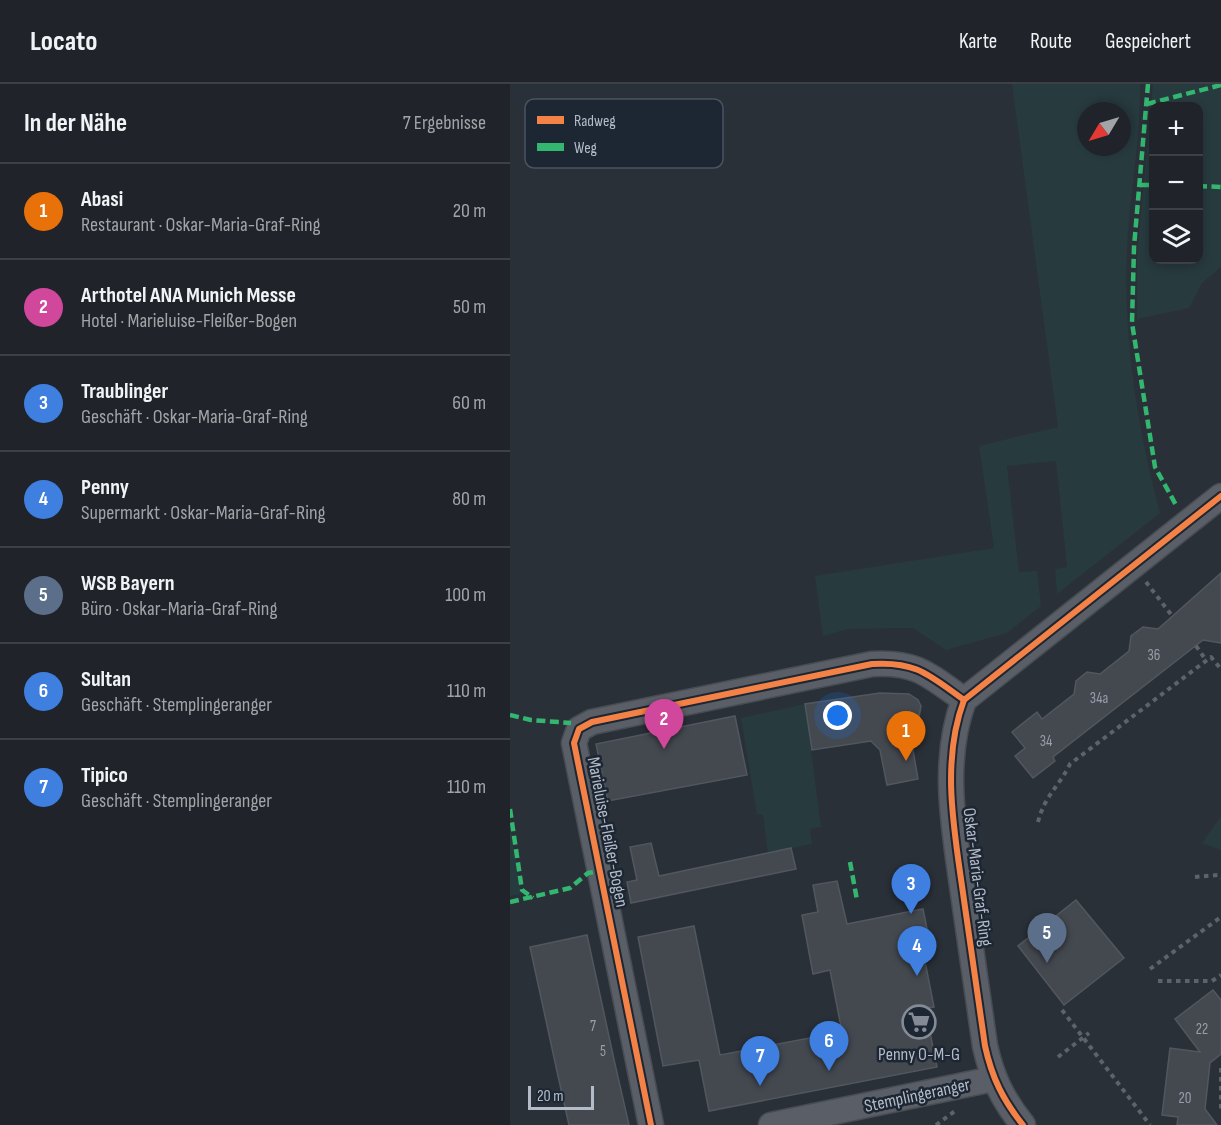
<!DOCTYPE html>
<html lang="de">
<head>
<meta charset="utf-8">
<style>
  :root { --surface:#20242a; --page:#2d3036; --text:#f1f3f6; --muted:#a2a4a8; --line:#3d4147; --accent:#8c9099 }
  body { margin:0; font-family:"Sofia Sans Condensed",sans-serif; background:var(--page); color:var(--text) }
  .controls { position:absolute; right:18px; top:18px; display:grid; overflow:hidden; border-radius:12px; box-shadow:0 3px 9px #0003 }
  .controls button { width:54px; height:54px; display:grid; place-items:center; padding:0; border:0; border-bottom:2px solid var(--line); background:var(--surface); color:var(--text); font:30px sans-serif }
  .compass { position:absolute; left:567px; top:18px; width:54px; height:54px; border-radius:50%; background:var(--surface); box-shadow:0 3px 9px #0003; rotate:232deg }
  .scale { position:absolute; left:18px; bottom:15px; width:66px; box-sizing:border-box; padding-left:6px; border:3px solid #b4bcc9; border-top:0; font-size:16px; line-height:21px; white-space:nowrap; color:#b4bcc9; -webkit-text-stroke:4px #1d2633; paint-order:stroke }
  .you { position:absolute; left:328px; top:632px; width:21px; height:21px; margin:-15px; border:4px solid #fff; border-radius:50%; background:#1a73e8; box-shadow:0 0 0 9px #1a73e833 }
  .badge { display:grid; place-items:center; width:39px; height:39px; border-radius:50%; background:var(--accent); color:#fff; font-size:20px; font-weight:700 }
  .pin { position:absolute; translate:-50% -50px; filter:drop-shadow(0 2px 3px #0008) }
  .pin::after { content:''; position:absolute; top:32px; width:21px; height:18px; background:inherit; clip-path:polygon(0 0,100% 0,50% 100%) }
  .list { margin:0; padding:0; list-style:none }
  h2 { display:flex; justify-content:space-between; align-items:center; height:78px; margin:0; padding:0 24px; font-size:26px }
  h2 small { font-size:20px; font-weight:400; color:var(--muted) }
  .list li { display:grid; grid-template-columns:39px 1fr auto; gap:18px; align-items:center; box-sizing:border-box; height:96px; padding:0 24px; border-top:2px solid var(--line) }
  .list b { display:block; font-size:22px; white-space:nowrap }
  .list p { margin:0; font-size:20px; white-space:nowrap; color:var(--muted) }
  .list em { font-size:20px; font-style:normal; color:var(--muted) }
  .icon { flex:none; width:33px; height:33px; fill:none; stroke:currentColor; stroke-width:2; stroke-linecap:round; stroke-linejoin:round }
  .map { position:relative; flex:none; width:711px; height:1041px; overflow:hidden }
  header { display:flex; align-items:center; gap:36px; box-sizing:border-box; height:84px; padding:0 30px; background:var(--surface); border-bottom:2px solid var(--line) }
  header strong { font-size:28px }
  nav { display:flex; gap:33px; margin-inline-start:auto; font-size:21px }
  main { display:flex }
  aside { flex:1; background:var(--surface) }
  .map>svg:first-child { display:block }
  .green { fill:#273a3e; fill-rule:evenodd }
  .building { fill:#444950; stroke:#52575f; stroke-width:1.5 }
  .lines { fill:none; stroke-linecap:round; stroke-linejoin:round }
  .minor-casing { stroke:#484c53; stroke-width:27 }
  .path { stroke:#5d636a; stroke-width:4; stroke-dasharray:4.5 4.5; stroke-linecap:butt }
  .minor { stroke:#5a5e66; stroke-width:24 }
  .quiet { stroke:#33b770; stroke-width:4.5; stroke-dasharray:9 4.5; stroke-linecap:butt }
  .cycleway-casing { stroke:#1d2633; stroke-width:10 }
  .cycleway { stroke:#f48246; stroke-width:6 }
  .labels { text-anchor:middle; stroke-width:5; stroke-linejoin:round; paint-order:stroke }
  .number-label { font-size:15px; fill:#989fab }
  .street-label { font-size:18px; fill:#b4bcc9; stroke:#1d2633 }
  .poi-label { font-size:18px; fill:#b4bcc9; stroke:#1d2633 }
  .key { fill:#1d2633; stroke:#4a5360; stroke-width:1.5 }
  .key-label { font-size:16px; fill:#b4bcc9 }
</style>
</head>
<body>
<header>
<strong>Locato</strong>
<nav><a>Karte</a><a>Route</a><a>Gespeichert</a></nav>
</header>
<main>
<aside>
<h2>In der Nähe<small>7 Ergebnisse</small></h2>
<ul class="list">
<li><span class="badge" style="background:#e8710a">1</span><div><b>Abasi</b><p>Restaurant · Oskar-Maria-Graf-Ring</p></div><em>20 m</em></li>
<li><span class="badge" style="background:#d1479c">2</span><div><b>Arthotel ANA Munich Messe</b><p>Hotel · Marieluise-Fleißer-Bogen</p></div><em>50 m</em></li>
<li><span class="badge" style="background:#3f7fe0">3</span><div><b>Traublinger</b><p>Geschäft · Oskar-Maria-Graf-Ring</p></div><em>60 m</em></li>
<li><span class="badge" style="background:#3f7fe0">4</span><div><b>Penny</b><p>Supermarkt · Oskar-Maria-Graf-Ring</p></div><em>80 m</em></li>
<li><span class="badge" style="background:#5c6f8a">5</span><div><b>WSB Bayern</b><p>Büro · Oskar-Maria-Graf-Ring</p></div><em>100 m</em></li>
<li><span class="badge" style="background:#3f7fe0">6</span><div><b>Sultan</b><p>Geschäft · Stemplingeranger</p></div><em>110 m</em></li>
<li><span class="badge" style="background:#3f7fe0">7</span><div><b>Tipico</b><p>Geschäft · Stemplingeranger</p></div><em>110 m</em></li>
</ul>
</aside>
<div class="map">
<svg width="711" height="1041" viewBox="0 0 711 1041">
  <rect width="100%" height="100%" fill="#2a3038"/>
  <g class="green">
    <path d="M502,0H630C631,56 619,112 617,168C613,255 628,345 650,429L547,510L545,485L557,483L546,377L497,382L509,488L527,487L531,522L497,549L436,566L403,544L338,545L313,552L305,492L484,464L469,362L548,343ZM576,27H612V63H576Z"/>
    <path d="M643,0H711V183L692,199L679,224L627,235V172ZM688,22V176H644V22Z"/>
    <polygon points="295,620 311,743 300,745 302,760 258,769 253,731 247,730 231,634"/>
    <polygon points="711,732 711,766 692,759"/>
    <polygon points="0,742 11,810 0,812"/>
  </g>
  <g class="building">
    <polygon points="711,489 711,559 693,556 543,673 545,677 523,694 505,672 515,664 502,648 527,628 532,635 564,610 566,597 577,588 590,590 619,567 621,552 633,543 648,545"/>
    <polygon points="370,609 399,610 408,616 411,622 403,666 408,695 377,701 370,666 361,657 302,666 295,620"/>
    <polygon points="225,632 237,691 98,717 86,660"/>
    <polygon points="141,759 149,792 281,764 286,785 121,819 117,798 127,796 120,763"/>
    <polygon points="327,797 337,840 413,825 421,865 413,867 424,923 415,924 427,983 199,1027 189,976 153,982 128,853 184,842 210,971 332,948 320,886 303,890 292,831 308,828 303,801"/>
    <polygon points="566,816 614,874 554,921 508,862"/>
    <polygon points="77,851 105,980 119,1041 59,1041 48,992 20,863"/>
    <polygon points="703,906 711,916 711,970 700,979 695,1025 707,1041 667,1041 668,1033 652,1031 660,964 690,968 665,935"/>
  </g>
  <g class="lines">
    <defs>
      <g id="minor">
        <path d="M141,1041L64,659L69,645L82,638L362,580C406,577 419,591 454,616"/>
        <polyline points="261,1041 483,995"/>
        <path d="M513,1041C493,1016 482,994 475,962C468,913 461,865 454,816C445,750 430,680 454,616L711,412"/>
      </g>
    </defs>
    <use href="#minor" class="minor-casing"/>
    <g class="path">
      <polyline points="636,498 663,533"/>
      <polyline points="686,562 696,576"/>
      <path d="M528,738C535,711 548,704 560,680L701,573L711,585"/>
      <polyline points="685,793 708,791 711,794"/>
      <polyline points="640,885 711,833"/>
      <polyline points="648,897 702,897 711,891"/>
      <polyline points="552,926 640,1041"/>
      <polyline points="548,973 579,949"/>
      <polyline points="711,984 711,1028"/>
      <polyline points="426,1041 445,1027"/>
    </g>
    <use href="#minor" class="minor"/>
    <g class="quiet">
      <polyline points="638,0 624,163 622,239 645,383 666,421"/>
      <polyline points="637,20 711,1"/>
      <polyline points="630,101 644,101"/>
      <polyline points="688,102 711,103"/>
      <polyline points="0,631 21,636 61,639"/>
      <polyline points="0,725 12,806 23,814"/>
      <polyline points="340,778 347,816"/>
      <polyline points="0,818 60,804 78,789 90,787"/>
    </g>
    <defs>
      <g id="cycleway">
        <path d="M141,1041L64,659L69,645L82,638L362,580C406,577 419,591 454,616"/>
        <path d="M513,1041C493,1016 482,994 475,962C468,913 461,865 454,816C445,750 430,680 454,616L711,412"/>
      </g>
    </defs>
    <use href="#cycleway" class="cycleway-casing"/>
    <use href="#cycleway" class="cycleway"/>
  </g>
  <defs>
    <symbol id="supermarket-ring" viewBox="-11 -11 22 22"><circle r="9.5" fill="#1d2633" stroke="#848b96" stroke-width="1.5"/><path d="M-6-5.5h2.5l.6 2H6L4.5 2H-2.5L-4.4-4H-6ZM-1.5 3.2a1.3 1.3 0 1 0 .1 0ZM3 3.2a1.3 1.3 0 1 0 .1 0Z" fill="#848b96"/></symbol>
  </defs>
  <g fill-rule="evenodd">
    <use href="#supermarket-ring" x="390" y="919" width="38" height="38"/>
  </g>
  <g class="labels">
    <g class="number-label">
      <text x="644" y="576">36</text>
      <text x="589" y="619">34a</text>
      <text x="536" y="662">34</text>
      <text x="83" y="947">7</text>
      <text x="692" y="950">22</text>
      <text x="93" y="972">5</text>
      <text x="675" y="1019">20</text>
    </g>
    <g class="street-label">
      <text transform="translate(98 748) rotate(79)" y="6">Marieluise-Fleißer-Bogen</text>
      <text transform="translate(468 793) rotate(83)" y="6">Oskar-Maria-Graf-Ring</text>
      <text transform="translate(407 1011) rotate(-12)" y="6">Stemplingeranger</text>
    </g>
    <g class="poi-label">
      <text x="409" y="976">Penny O-M-G</text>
    </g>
  </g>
  <rect x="15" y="15" width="198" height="69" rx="9" class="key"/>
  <rect x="27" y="32" width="27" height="8" fill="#f48246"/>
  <rect x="27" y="59" width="27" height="8" fill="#33b770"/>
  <g class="key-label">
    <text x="64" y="42">Radweg</text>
    <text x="64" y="69">Weg</text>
  </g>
</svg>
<div class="controls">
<button>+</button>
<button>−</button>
<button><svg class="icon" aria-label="layers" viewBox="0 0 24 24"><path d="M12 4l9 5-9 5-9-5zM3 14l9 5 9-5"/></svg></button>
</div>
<svg class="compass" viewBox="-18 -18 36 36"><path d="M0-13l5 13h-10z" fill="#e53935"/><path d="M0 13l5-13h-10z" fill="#a2a4a8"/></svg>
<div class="scale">20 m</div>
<div class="you"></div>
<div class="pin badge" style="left:396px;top:677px;background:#e8710a">1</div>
<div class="pin badge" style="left:154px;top:665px;background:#d1479c">2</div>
<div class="pin badge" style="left:401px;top:830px;background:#3f7fe0">3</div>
<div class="pin badge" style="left:407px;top:892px;background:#3f7fe0">4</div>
<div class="pin badge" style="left:537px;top:879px;background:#5c6f8a">5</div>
<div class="pin badge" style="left:319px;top:987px;background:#3f7fe0">6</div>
<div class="pin badge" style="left:250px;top:1002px;background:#3f7fe0">7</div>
</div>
</main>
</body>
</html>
